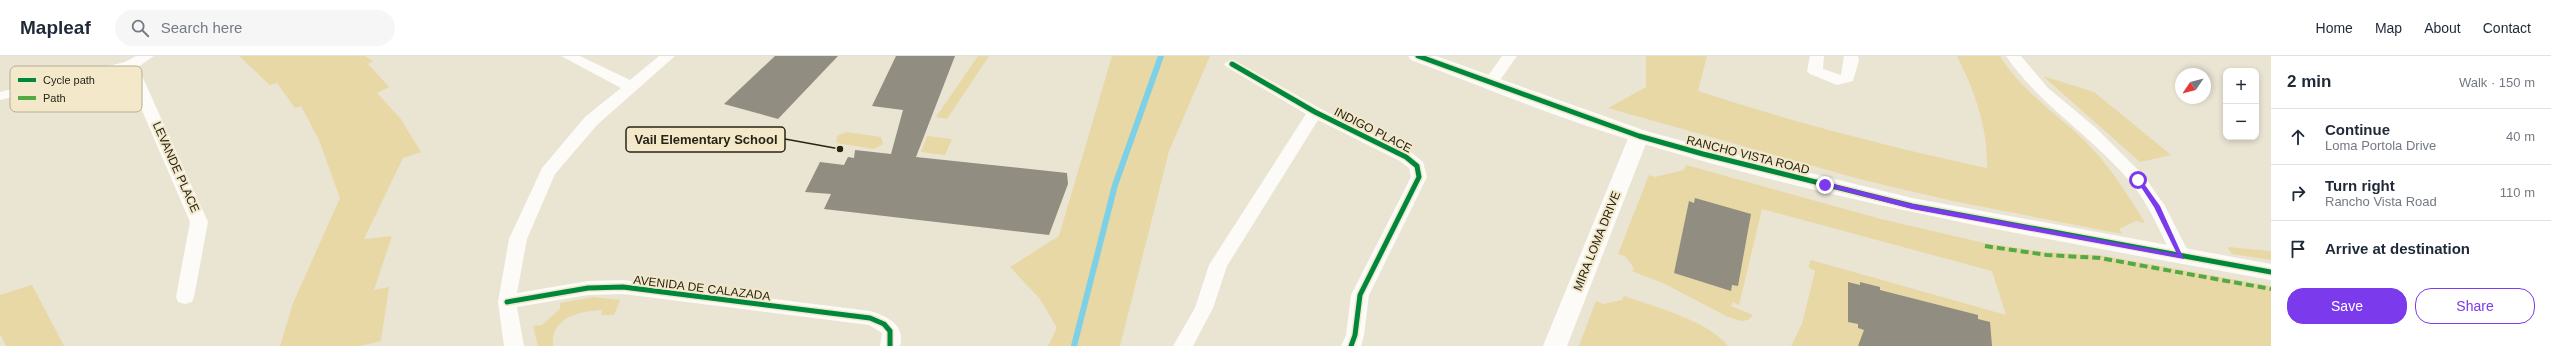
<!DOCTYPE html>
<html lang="en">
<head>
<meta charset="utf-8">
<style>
  :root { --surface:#fff; --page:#f6f6f7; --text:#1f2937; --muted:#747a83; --line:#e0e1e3; --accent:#7c3aed }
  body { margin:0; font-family:Arial,sans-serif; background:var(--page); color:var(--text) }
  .controls { position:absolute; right:12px; top:12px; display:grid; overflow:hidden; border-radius:8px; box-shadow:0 2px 6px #0003 }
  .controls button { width:36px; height:36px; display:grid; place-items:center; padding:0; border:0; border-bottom:1px solid var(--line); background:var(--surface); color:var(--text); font:20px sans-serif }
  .compass { position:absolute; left:2175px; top:12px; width:36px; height:36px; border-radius:50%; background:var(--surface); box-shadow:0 2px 6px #0003; rotate:235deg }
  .stop { position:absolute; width:12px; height:12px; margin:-9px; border:3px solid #7c3aed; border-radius:50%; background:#fff }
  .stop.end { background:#7c3aed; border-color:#fff; box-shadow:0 1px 4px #0008 }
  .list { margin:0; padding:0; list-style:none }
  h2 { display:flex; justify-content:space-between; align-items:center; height:52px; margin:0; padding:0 16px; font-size:17px }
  h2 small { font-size:13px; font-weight:400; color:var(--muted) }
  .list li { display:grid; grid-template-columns:26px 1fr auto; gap:12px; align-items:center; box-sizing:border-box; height:56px; padding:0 16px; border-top:1px solid var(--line) }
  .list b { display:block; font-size:15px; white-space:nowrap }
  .list p { margin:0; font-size:13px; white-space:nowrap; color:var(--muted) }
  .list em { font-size:13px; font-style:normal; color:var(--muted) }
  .actions { display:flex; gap:8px; padding:12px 16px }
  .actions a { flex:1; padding:9px 0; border:1px solid var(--accent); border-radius:16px; text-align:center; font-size:14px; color:var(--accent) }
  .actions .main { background:var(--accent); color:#fff }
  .icon { flex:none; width:22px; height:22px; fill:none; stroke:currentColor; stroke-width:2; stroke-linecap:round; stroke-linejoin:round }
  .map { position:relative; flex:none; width:2271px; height:290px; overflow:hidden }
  header { display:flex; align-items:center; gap:24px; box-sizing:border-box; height:56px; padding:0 20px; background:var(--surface); border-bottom:1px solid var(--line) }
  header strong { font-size:19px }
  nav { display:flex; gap:22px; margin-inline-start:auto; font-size:14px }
  .search { width:280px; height:36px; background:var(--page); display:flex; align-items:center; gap:10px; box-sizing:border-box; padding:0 14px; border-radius:22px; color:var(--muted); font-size:15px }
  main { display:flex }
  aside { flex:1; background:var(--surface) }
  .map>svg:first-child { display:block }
  .green { fill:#e8d8a5 }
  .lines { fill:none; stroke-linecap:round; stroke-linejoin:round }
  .stream { stroke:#7ed0e6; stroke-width:6 }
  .building { fill:#918d80 }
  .minor { fill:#fcfbf8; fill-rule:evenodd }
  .tertiary { fill:#fcfbf8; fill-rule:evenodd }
  .secondary { fill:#fcfbf8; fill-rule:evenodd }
  .quiet { stroke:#53aa42; stroke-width:4; stroke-dasharray:8 4; stroke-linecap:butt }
  .cycleway-casing { stroke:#f3e9ca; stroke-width:8 }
  .cycleway { stroke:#00873e; stroke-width:5 }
  .route { fill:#7c3aed }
  .labels { text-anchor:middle; stroke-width:4; stroke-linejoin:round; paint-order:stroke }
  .street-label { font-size:12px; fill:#272317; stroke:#f3e9ca }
  .key { fill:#f3e9ca; stroke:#b6ae94; stroke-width:1 }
  .key-label { font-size:11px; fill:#272317 }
  .leader { fill:none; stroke:#272317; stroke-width:1.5 }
  .callout-dot { fill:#272317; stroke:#f3e9ca; stroke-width:1.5 }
  .callout { fill:#f3e9ca; stroke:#272317; stroke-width:1.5 }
  .callout-label { font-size:13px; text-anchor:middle; font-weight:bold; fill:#272317 }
</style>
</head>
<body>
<header>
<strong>Mapleaf</strong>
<div class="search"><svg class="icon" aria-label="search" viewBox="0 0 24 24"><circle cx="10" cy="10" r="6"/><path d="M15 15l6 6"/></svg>Search here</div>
<nav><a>Home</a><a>Map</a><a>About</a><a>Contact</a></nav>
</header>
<main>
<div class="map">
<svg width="2271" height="290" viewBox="0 0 2271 290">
  <rect width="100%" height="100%" fill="#eae4d3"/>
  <g class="green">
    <polygon points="239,0 365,0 373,5 368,8 389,31 377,37 400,62 421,96 403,102 364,183 392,180 374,234 389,231 381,285 360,290 280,290 293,247 340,142 319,84 301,50 295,52 277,27 270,29"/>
    <polygon points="978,0 989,0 947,63 936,61"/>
    <polygon points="1112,0 1210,0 1169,95 1120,290 1048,290 1057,272 1040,243 1010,211 1059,180"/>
    <path d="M1646,0H1707L1698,35C1793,66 1889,91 1987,112C1988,72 1975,36 1957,0H2000C2021,34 2055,57 2084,84C2109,109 2127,137 2145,167L2136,165L2119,173L2122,178L1953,145L1863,124L1608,52L1646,31Z"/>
    <polygon points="2043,20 2094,36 2171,99 2140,106"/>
    <polygon points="847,76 881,81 883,88 874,93 836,87 837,80"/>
    <polygon points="927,80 952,83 945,99 921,96"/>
    <polygon points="1686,109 1881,163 1984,187 2046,196 2099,199 2271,230 2271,290 1791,290 1802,268 1815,215 1808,211 1811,204 2006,259 1992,215 1762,153 1739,249 1733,246 1731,250 1753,259 1748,264 1741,265 1728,261 1665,228 1632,215 1634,212 1625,200 1618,198 1649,119 1655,121 1684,114"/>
    <polygon points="2227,191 2271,195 2271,204 2232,198"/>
    <polygon points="32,229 64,290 6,290 0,278 0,239"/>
    <path d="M1624,240C1655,251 1707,264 1728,290H1579L1596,245L1604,248L1622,244Z"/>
    <path d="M593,241L620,244L614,259H601L602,254C580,255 550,261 553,290H538L533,270L542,269L560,253V247Z"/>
  </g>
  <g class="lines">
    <polyline class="stream" points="1074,290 1115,129 1161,0"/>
  </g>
  <g class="building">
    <polygon points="775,0 838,0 778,63 724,48"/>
    <polygon points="896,0 955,0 916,101 1067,117 1068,128 1049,179 824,153 831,138 805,136 820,106 844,109 848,101 854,102 855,94 891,98 903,54 872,50"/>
    <polygon points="1695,142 1751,158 1738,230 1732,229 1731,235 1674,217 1689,145 1694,147"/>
    <polygon points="1848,226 1860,229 1860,226 1880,231 1880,234 1978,259 1978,263 1990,266 1992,290 1858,290 1864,274 1858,272 1858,268 1848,266"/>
  </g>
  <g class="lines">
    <g class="minor">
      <polygon points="136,0 154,0 138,11 208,166 194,241 192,246 185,248 178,246 176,241 190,166 125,15 0,44 0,36 125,6"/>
      <path d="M561,0H580L630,24L659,0H675L597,69L555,118L527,183L517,237L588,225L623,224L870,255C887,260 906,269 900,290H880L882,277L869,269L623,238L588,239L517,251L524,290H504L498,246L509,183L542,112L585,61L621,32Z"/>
      <polygon points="1502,0 1517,0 1496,30 1486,30 1483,27"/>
      <polygon points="1810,0 1824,0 1823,13 1841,19 1844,0 1858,0 1859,4 1853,25 1837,29 1810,18 1807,15"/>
      <path d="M2006,0H2021L2048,32L2096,72L2144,120L2165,150L2191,201L2188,206L2182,207L2176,206C2161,180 2151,151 2132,128C2094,81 2040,50 2006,0Z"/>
      <polygon points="1232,3 1321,53 1412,97 1423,106 1427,121 1369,239 1364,279 1361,290 1341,290 1346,279 1351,239 1411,121 1409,112 1400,105 1318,64 1227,210 1213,252 1193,290 1173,290 1195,252 1209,209 1306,58 1227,11 1224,8"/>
    </g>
    <polygon class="tertiary" points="1639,74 1646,75 1649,80 1567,290 1543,290 1629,80 1632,75"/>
    <path class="secondary" d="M1408,0H1436L1646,75L1705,91L1912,142L2271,208V224C2057,185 1842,149 1634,85C1559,63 1484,31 1411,4Z"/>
    <polyline class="quiet" points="1985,190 2047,199 2100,202 2271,233"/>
    <defs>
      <g id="cycleway">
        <polyline points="1418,0 1639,80 1703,98 1912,150 2271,216"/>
        <polyline points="1232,8 1315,56 1406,101 1417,110 1419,121 1360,239 1355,279 1351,290"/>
        <polyline points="507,246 588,232 623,231 870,262 884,268 890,275 890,290"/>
      </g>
    </defs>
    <use href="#cycleway" class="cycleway-casing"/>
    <use href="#cycleway" class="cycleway"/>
  </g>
  <polygon class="route" points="2135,122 2140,122 2160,150 2184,203 1912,153 1821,129 1825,126 1912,148 2177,198 2154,151"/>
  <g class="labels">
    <g class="street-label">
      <text transform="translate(1373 74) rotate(27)" y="4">INDIGO PLACE</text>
      <text transform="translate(1748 99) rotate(14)" y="4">RANCHO VISTA ROAD</text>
      <text transform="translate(176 111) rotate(66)" y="4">LEVANDE PLACE</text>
      <text transform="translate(1597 185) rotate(-68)" y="4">MIRA LOMA DRIVE</text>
      <text transform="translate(702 232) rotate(7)" y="4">AVENIDA DE CALAZADA</text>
    </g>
  </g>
  <rect x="10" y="10" width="132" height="46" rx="6" class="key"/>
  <rect x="18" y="22" width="18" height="4" fill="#00873e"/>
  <rect x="18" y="40" width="18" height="4" fill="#53aa42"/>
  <g class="key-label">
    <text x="43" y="28">Cycle path</text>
    <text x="43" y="46">Path</text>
  </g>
  <path class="leader" d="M840 93L785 83"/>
  <circle class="callout-dot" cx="840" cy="93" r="4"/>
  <rect class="callout" x="626" y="71" width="159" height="25" rx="4"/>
  <g class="callout-label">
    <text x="706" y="88">Vail Elementary School</text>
  </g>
</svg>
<div class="controls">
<button>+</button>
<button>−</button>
</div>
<svg class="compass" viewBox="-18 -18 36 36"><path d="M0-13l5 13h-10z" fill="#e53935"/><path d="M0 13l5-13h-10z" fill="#747a83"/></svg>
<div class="stop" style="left:2138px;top:124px"></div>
<div class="stop end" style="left:1825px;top:129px"></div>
</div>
<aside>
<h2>2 min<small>Walk · 150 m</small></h2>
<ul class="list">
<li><svg class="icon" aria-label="ahead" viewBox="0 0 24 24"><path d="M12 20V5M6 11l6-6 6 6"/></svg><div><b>Continue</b><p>Loma Portola Drive</p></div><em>40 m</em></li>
<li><svg class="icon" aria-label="right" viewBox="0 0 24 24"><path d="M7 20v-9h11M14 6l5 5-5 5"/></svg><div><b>Turn right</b><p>Rancho Vista Road</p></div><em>110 m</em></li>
<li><svg class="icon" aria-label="arrive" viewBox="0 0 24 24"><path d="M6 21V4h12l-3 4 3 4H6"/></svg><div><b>Arrive at destination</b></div></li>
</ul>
<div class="actions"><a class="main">Save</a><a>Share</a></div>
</aside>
</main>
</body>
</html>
